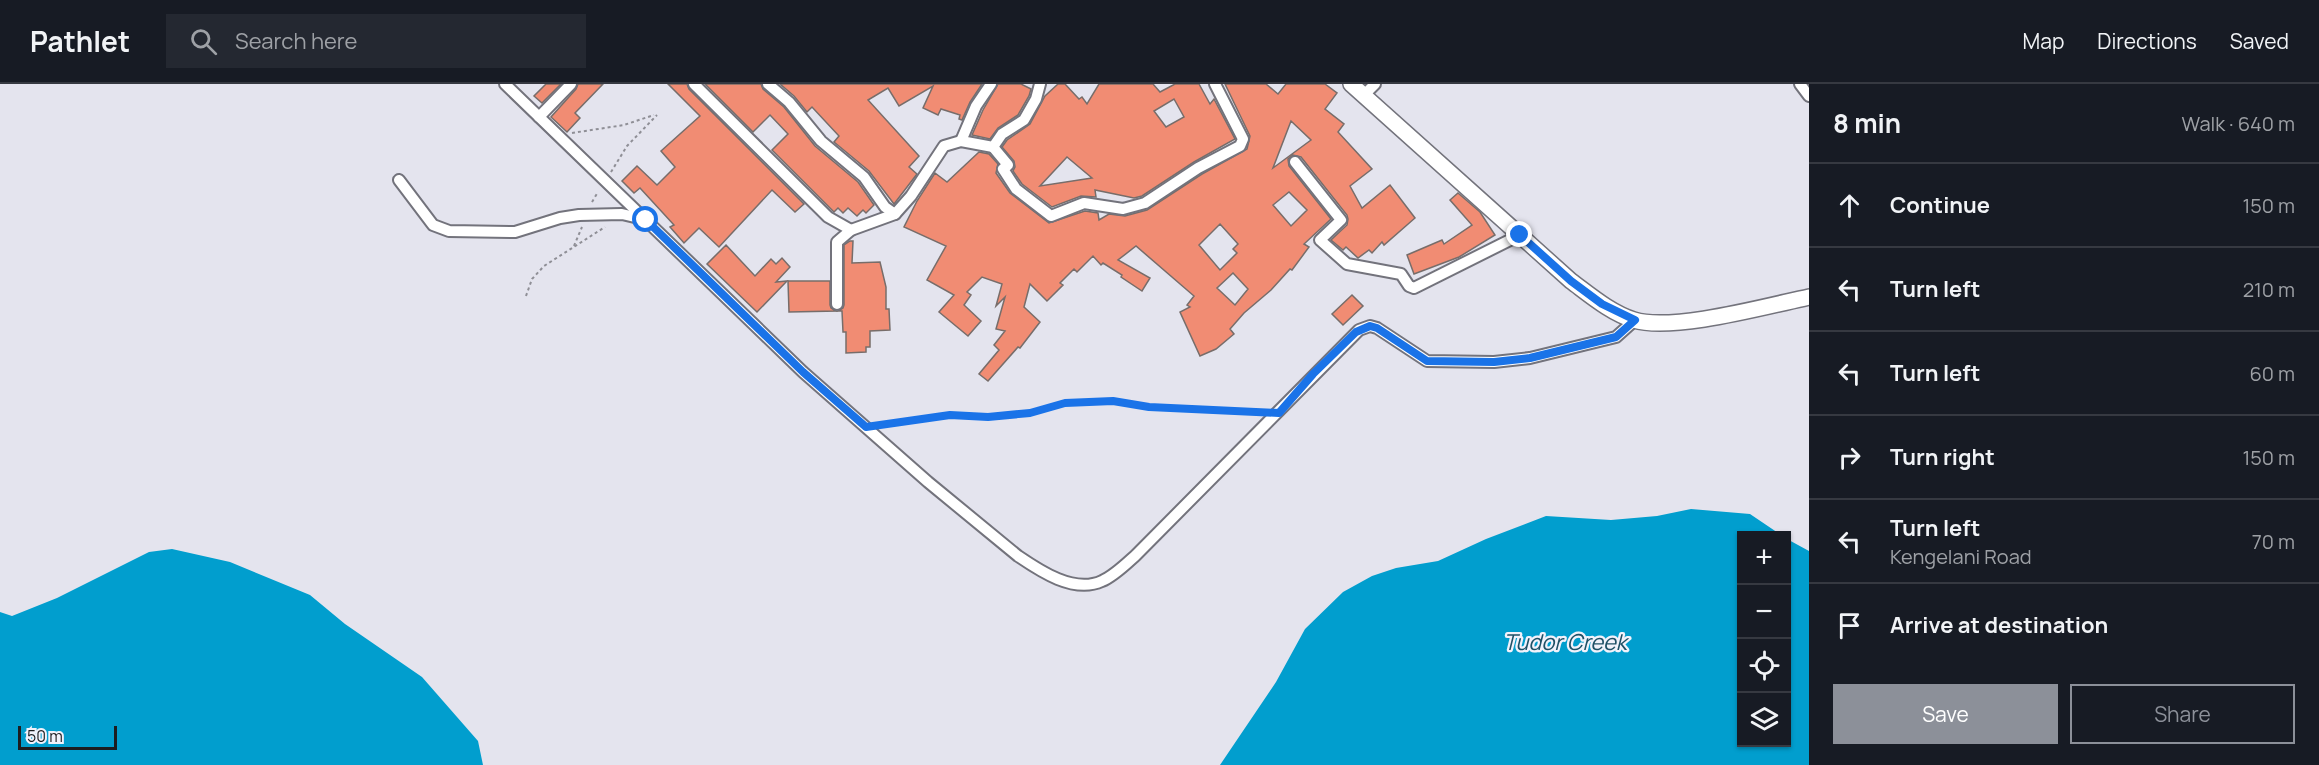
<!DOCTYPE html>
<html lang="en">
<head>
<meta charset="utf-8">
<style>
  :root { --surface:#171b24; --page:#242831; --text:#f1f3f6; --muted:#9ea1a6; --line:#363941; --accent:#8c9099 }
  body { margin:0; font-family:Manrope,sans-serif; background:var(--page); color:var(--text) }
  .controls { position:absolute; right:18px; bottom:18px; display:grid; overflow:hidden; border-radius:0px; box-shadow:0 2px 4px #0004 }
  .controls button { width:54px; height:54px; display:grid; place-items:center; padding:0; border:0; border-bottom:2px solid var(--line); background:var(--surface); color:var(--text); font:30px sans-serif }
  .scale { position:absolute; left:18px; bottom:15px; width:99px; box-sizing:border-box; padding-left:6px; border:3px solid #1c1d20; border-top:0; font-size:16px; line-height:21px; white-space:nowrap; color:#1c1d20; -webkit-text-stroke:4px #f1f2fb; paint-order:stroke }
  .stop { position:absolute; width:18px; height:18px; margin:-14px; border:4px solid #1a73e8; border-radius:50%; background:#fff }
  .stop.end { background:#1a73e8; border-color:#fff; box-shadow:0 2px 6px #0008 }
  .list { margin:0; padding:0; list-style:none }
  h2 { display:flex; justify-content:space-between; align-items:center; height:78px; margin:0; padding:0 24px; font-size:26px }
  h2 small { font-size:20px; font-weight:400; color:var(--muted) }
  .list li { display:grid; grid-template-columns:39px 1fr auto; gap:18px; align-items:center; box-sizing:border-box; height:84px; padding:0 24px; border-top:2px solid var(--line) }
  .list b { display:block; font-size:22px; white-space:nowrap }
  .list p { margin:0; font-size:20px; white-space:nowrap; color:var(--muted) }
  .list em { font-size:20px; font-style:normal; color:var(--muted) }
  .actions { display:flex; gap:12px; padding:18px 24px }
  .actions a { flex:1; padding:14px 0; border:2px solid var(--accent); border-radius:0px; text-align:center; font-size:21px; color:var(--accent) }
  .actions .main { background:var(--accent); color:#fff }
  .icon { flex:none; width:33px; height:33px; fill:none; stroke:currentColor; stroke-width:2; stroke-linecap:round; stroke-linejoin:round }
  .map { position:relative; flex:none; width:1809px; height:681px; overflow:hidden }
  header { display:flex; align-items:center; gap:36px; box-sizing:border-box; height:84px; padding:0 30px; background:var(--surface); border-bottom:2px solid var(--line) }
  header strong { font-size:28px }
  nav { display:flex; gap:33px; margin-inline-start:auto; font-size:21px }
  .search { width:420px; height:54px; background:var(--page); display:flex; align-items:center; gap:15px; box-sizing:border-box; padding:0 21px; border-radius:0px; color:var(--muted); font-size:22px }
  main { display:flex }
  aside { flex:1; background:var(--surface) }
  .map>svg:first-child { display:block }
  .water { fill:#019ece }
  .building { fill:#f18c73; stroke:#776d6a; stroke-width:1.5; fill-rule:evenodd }
  .lines { fill:none; stroke-linecap:round; stroke-linejoin:round }
  .street-casing { stroke:#73737c; stroke-width:14 }
  .secondary-casing { stroke:#73737c; stroke-width:18 }
  .path { stroke:#8f8f96; stroke-width:2; stroke-dasharray:3 3; stroke-linecap:butt }
  .street { stroke:#fff; stroke-width:10 }
  .secondary { stroke:#fff; stroke-width:15 }
  .route { stroke:#1a73e8; stroke-width:8 }
  .labels { text-anchor:middle; stroke-width:4.5; stroke-linejoin:round; paint-order:stroke }
  .water-label { font-size:22px; font-style:italic; fill:#1e5066; stroke:#f1f2fb }
</style>
</head>
<body>
<header>
<strong>Pathlet</strong>
<div class="search"><svg class="icon" aria-label="search" viewBox="0 0 24 24"><circle cx="10" cy="10" r="6"/><path d="M15 15l6 6"/></svg>Search here</div>
<nav><a>Map</a><a>Directions</a><a>Saved</a></nav>
</header>
<main>
<div class="map">
<svg width="1809" height="681" viewBox="0 0 1809 681">
  <rect width="100%" height="100%" fill="#e4e4ee"/>
  <g class="water">
    <polygon points="1691,425 1750,430 1781,451 1742,452 1742,658 1786,658 1787,455 1809,467 1809,681 1220,681 1276,598 1305,545 1343,508 1372,492 1396,484 1438,477 1486,455 1546,432 1611,436 1657,432"/>
    <polygon points="172,465 230,478 310,511 345,540 422,593 478,657 483,681 0,681 0,528 12,532 57,514 149,468"/>
  </g>
  <g class="building">
    <polygon points="546,0 561,0 542,19 534,12"/>
    <polygon points="578,0 603,0 575,29 580,34 567,48 551,33 576,5"/>
    <polygon points="668,0 687,0 689,5 804,120 795,128 772,106 719,163 699,144 684,159 670,143 674,141 640,104 634,109 622,97 637,82 657,101 675,83 661,67 700,32"/>
    <polygon points="705,0 761,0 763,5 784,23 815,62 858,98 874,121 866,129 863,126 857,132 848,124 843,129 838,124 834,128 772,66 788,50 770,31 753,48"/>
    <polygon points="780,0 982,0 970,18 962,36 959,35 960,31 941,25 938,31 923,24 933,2 899,22 888,4 868,16 919,72 909,83 917,90 894,120 869,87 834,58 839,52 812,23 807,28 794,12"/>
    <polygon points="998,0 1021,0 1031,5 1029,12 1018,31 998,44 990,55 972,51 983,26"/>
    <path d="M1058,0H1065L1079,15L1082,13L1087,20L1099,0H1153L1160,8L1175,0H1199L1210,20L1214,15L1235,55L1194,78L1142,112L1134,114L1095,106L1096,113L1081,112L1052,123L1022,100L1013,87L1015,83L1014,77L1002,63L1007,56L1030,40L1045,12ZM1174,15L1184,33L1166,43L1154,27ZM1067,73L1092,94L1040,102Z"/>
    <path d="M1225,0H1266L1278,10L1286,0H1325L1337,9L1325,25L1344,40L1338,48L1372,85L1350,102L1362,124L1390,101L1415,134L1384,161L1382,158L1372,169L1369,166L1358,174L1346,163L1343,166L1331,156L1347,141L1348,135L1347,131L1301,73L1293,71L1288,75L1289,82L1331,135L1304,160L1309,163L1292,186L1290,185L1271,206L1244,229L1230,245L1234,250L1216,265L1200,272L1180,228L1190,223L1187,221L1194,212L1136,162L1118,176L1150,194L1142,207L1121,193L1122,191L1103,179L1101,181L1093,172L1077,188L1074,185L1060,199L1063,201L1047,217L1030,200L1024,223L1040,238L1020,264L1018,263L988,297L979,290L999,266L994,261L1005,247L996,245L1005,213L996,222L1002,200L982,193L967,208L971,211L964,221L981,237L968,252L939,228L954,211L927,196L946,162L904,143L917,117L935,89L947,98L979,68L989,70L998,80L996,89L1010,109L1049,139L1085,127L1098,129L1099,136L1109,130L1125,132L1147,126L1202,90L1247,65L1250,52ZM1291,37L1311,56L1273,84ZM1289,108L1307,126L1291,142L1273,121ZM1220,140L1238,160L1233,165L1237,169L1220,186L1199,161ZM1233,189L1248,205L1235,221L1217,204Z"/>
    <polygon points="1458,109 1480,128 1495,151 1459,173 1414,190 1407,171 1442,156 1444,160 1472,141 1450,116"/>
    <polygon points="850,157 853,157 852,179 880,178 886,203 886,225 889,225 890,246 870,247 870,263 866,263 866,268 846,269 846,248 843,248 842,227 838,227 843,224 844,221 844,161"/>
    <polygon points="726,161 755,192 771,175 776,180 782,174 790,183 776,198 787,197 757,228 707,180"/>
    <polygon points="788,197 830,197 830,221 831,224 836,227 789,228"/>
    <polygon points="1352,211 1363,222 1343,241 1332,230"/>
  </g>
  <g class="lines">
    <defs>
      <g id="street">
        <path d="M505,0L803,288L928,398L1018,472C1040,487 1074,510 1102,497C1114,492 1126,480 1136,471L1359,246L1370,242L1377,244L1427,277L1494,278L1530,274L1616,253L1635,236"/>
        <polyline points="694,0 828,133 851,146"/>
        <polyline points="768,0 789,18 821,57 864,93 885,123 895,130"/>
        <polyline points="1800,0 1809,12"/>
        <polyline points="1364,11 1375,0"/>
        <polyline points="539,33 571,0"/>
        <polyline points="961,57 976,22 991,0"/>
        <polyline points="993,63 1008,81 1003,85 1016,105 1051,132 1084,119 1123,125 1145,119 1198,84 1240,62 1243,55 1215,0"/>
        <polyline points="1295,78 1341,136 1320,156 1347,180 1401,190 1409,202 1414,204 1520,151"/>
        <polyline points="399,96 433,141 449,147 515,148 560,134 579,131 622,130 643,135"/>
        <polyline points="837,220 837,158 851,146 895,130 911,112 944,62 961,57 993,63 1002,50 1024,36 1036,15 1040,0"/>
      </g>
      <path id="secondary" d="M1351,0L1571,197C1590,211 1611,229 1634,236C1672,248 1767,222 1809,213"/>
    </defs>
    <use href="#street" class="street-casing"/>
    <use href="#secondary" class="secondary-casing"/>
    <g class="path">
      <polyline points="572,49 624,41 654,31"/>
      <polyline points="611,88 627,62 657,31"/>
      <polyline points="592,118 598,108"/>
      <polyline points="574,162 582,143"/>
      <polyline points="526,212 532,195 544,182 605,143"/>
      <polyline points="880,341 950,331 988,333 1030,329 1065,319 1113,317 1149,323 1261,328"/>
    </g>
    <use href="#street" class="street"/>
    <use href="#secondary" class="secondary"/>
  </g>
  <g class="lines">
    <polyline class="route" points="646,136 803,288 866,343 950,331 988,333 1030,329 1065,319 1113,317 1149,323 1279,329 1313,290 1356,248 1370,242 1377,244 1427,277 1494,278 1530,274 1616,253 1635,236 1602,220 1571,197 1520,151"/>
  </g>
  <g class="labels">
    <g class="water-label">
      <text x="1565" y="566">Tudor Creek</text>
    </g>
  </g>
</svg>
<div class="controls">
<button>+</button>
<button>−</button>
<button><svg class="icon" aria-label="locate" viewBox="0 0 24 24"><circle cx="12" cy="12" r="6"/><path d="M12 2v4M12 18v4M2 12h4M18 12h4"/></svg></button>
<button><svg class="icon" aria-label="layers" viewBox="0 0 24 24"><path d="M12 4l9 5-9 5-9-5zM3 14l9 5 9-5"/></svg></button>
</div>
<div class="scale">50 m</div>
<div class="stop" style="left:646px;top:136px"></div>
<div class="stop end" style="left:1520px;top:151px"></div>
</div>
<aside>
<h2>8 min<small>Walk · 640 m</small></h2>
<ul class="list">
<li><svg class="icon" aria-label="ahead" viewBox="0 0 24 24"><path d="M12 20V5M6 11l6-6 6 6"/></svg><div><b>Continue</b></div><em>150 m</em></li>
<li><svg class="icon" aria-label="left" viewBox="0 0 24 24"><path d="M17 20v-9H6M10 6l-5 5 5 5"/></svg><div><b>Turn left</b></div><em>210 m</em></li>
<li><svg class="icon" aria-label="left" viewBox="0 0 24 24"><path d="M17 20v-9H6M10 6l-5 5 5 5"/></svg><div><b>Turn left</b></div><em>60 m</em></li>
<li><svg class="icon" aria-label="right" viewBox="0 0 24 24"><path d="M7 20v-9h11M14 6l5 5-5 5"/></svg><div><b>Turn right</b></div><em>150 m</em></li>
<li><svg class="icon" aria-label="left" viewBox="0 0 24 24"><path d="M17 20v-9H6M10 6l-5 5 5 5"/></svg><div><b>Turn left</b><p>Kengelani Road</p></div><em>70 m</em></li>
<li><svg class="icon" aria-label="arrive" viewBox="0 0 24 24"><path d="M6 21V4h12l-3 4 3 4H6"/></svg><div><b>Arrive at destination</b></div></li>
</ul>
<div class="actions"><a class="main">Save</a><a>Share</a></div>
</aside>
</main>
</body>
</html>
